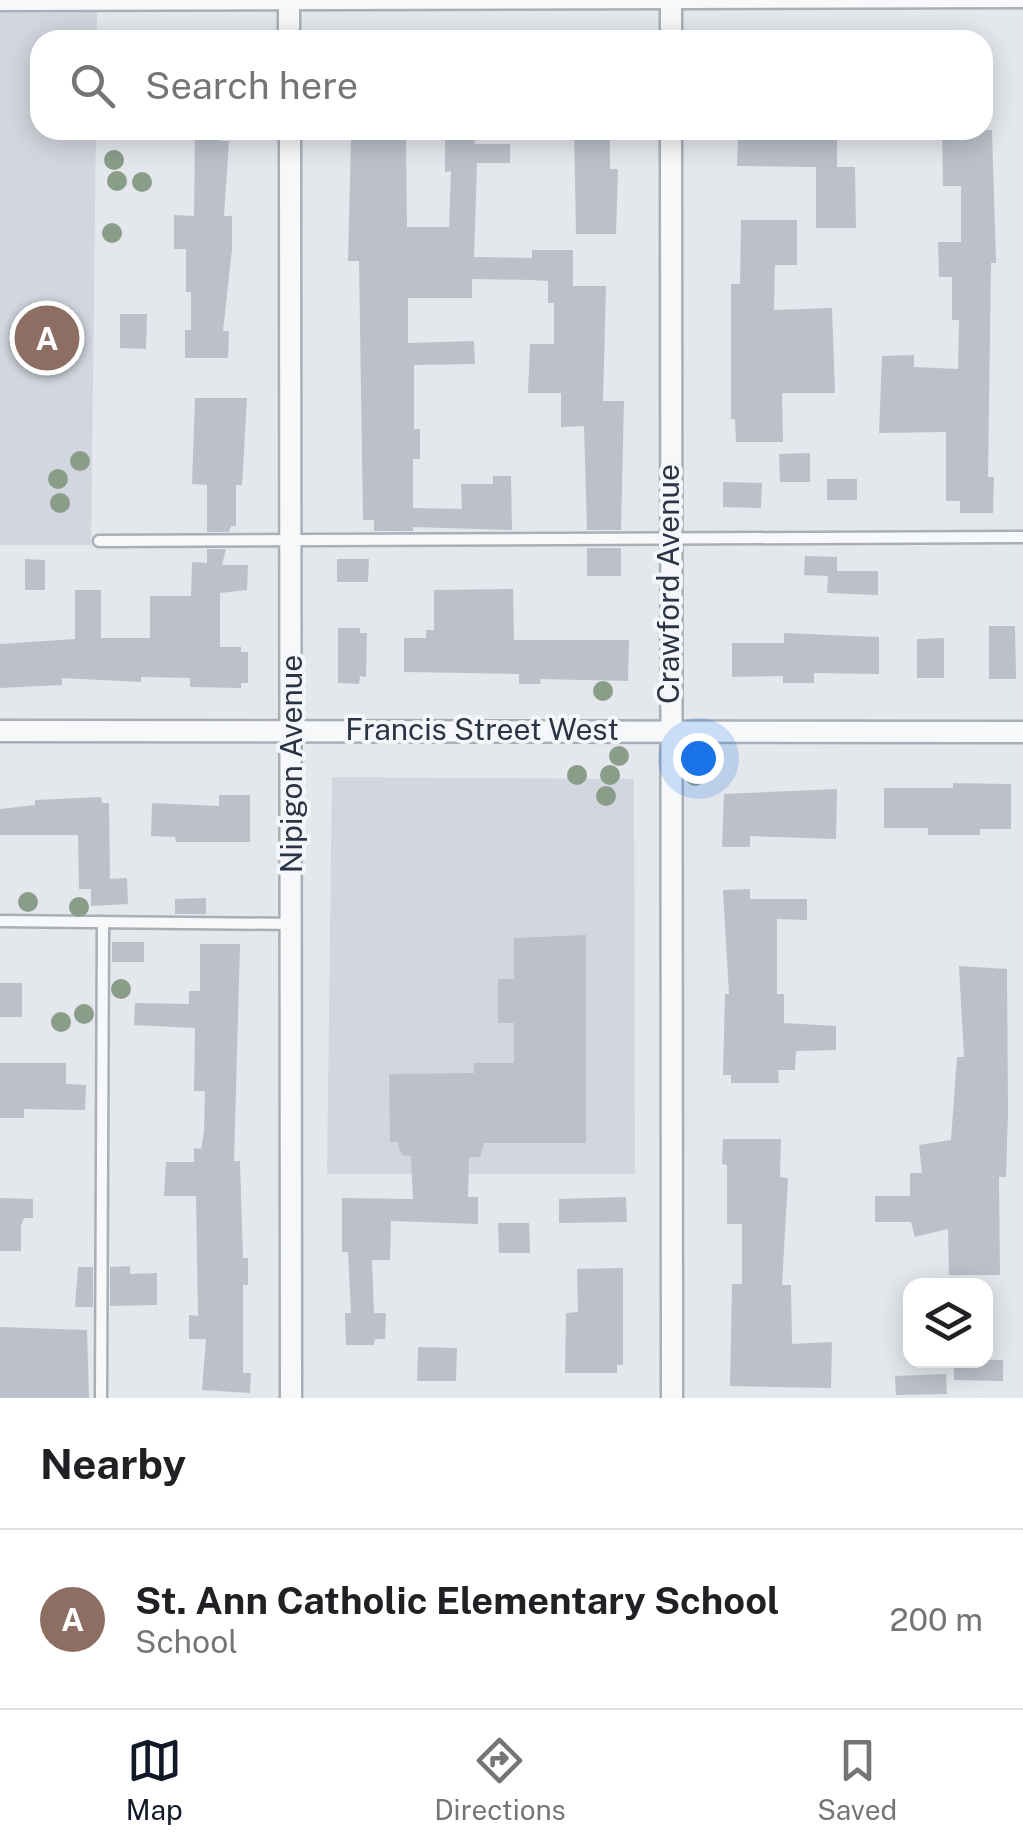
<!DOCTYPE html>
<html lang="en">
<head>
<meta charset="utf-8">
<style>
  :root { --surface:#fff; --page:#f6f6f6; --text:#202124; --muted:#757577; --line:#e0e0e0; --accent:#111827 }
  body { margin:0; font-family:"Public Sans",sans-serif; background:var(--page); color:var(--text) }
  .controls { position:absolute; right:30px; bottom:30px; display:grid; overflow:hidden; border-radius:20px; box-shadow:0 5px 25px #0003 }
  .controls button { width:90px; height:90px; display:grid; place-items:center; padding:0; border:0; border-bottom:2px solid var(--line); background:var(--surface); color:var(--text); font:50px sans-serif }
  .you { position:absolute; left:698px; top:758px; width:35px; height:35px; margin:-25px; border:8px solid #fff; border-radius:50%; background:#1a73e8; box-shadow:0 0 0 15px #1a73e833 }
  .badge { display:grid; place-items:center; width:65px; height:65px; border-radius:50%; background:var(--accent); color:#fff; font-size:32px; font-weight:700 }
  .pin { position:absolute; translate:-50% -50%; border:5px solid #fff; box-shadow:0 2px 10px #0006 }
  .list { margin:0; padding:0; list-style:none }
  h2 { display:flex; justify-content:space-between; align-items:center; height:130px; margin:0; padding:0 40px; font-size:42px }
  h2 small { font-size:32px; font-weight:400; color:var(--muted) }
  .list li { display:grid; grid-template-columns:65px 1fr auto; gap:30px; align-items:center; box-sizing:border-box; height:180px; padding:0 40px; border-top:2px solid var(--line) }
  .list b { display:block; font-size:38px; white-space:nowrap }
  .list p { margin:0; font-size:32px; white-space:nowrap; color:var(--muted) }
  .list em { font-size:32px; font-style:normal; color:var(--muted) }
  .icon { flex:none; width:55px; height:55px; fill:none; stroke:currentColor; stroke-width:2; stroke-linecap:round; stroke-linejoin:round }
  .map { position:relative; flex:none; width:1023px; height:1398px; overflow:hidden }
  .search { position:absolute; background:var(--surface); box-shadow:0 5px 25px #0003; left:30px; right:30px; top:30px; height:110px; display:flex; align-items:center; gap:25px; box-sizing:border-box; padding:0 35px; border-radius:30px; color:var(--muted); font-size:38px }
  .sheet { height:310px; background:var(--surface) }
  nav { display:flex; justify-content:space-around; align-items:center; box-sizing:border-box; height:140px; border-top:2px solid var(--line); background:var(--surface); font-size:28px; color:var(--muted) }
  nav a { display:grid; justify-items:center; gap:5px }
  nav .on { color:var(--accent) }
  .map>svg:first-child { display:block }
  .built { fill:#d2d6de }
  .building { fill:#bbc0ca }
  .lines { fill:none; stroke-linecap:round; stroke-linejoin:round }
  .service-casing { stroke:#a9aeb7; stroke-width:15 }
  .minor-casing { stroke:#a9aeb7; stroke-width:25 }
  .service { stroke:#f7f8fa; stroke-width:10 }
  .minor { stroke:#f7f8fa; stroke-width:20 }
  .tree { fill:#899d89 }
  .labels { text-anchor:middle; stroke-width:8; stroke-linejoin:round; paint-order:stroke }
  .street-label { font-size:30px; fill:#2b3445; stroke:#f4f6f9 }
</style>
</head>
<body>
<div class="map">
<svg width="1023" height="1398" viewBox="0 0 1023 1398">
  <rect width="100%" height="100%" fill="#e4e7ec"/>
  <g class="built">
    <polygon points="97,12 97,40 40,40 40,130 96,130 91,545 0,545 0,13"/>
    <polygon points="332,777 634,779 635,1174 327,1174"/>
  </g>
  <g class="building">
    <polygon points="195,130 221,130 221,141 229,141 224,216 232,216 232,249 223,331 229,331 228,358 185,358 185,330 191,330 191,292 186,292 186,249 174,249 174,215 194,216"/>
    <polygon points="445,130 471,130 475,144 510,144 510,163 477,163 474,257 532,258 532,250 573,250 573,286 606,286 603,401 624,401 621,530 587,530 584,426 561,427 561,393 528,393 530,344 554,344 554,303 548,303 548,281 532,280 472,279 472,298 408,298 408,343 474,341 475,364 414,365 414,429 420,429 420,459 413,459 413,508 462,509 461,484 493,484 493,476 511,476 512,530 413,527 413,531 374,531 374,520 363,520 359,261 348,261 351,138 406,138 407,227 449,227 451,171 445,172"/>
    <polygon points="574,130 610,130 610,169 618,169 616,234 576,234"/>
    <polygon points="803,130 837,130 837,167 855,167 856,228 816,228 816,167 737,166 738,140 803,140"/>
    <polygon points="942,130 992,130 996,263 991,263 988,477 994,477 993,513 960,513 960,501 946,501 946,432 879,433 882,356 914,355 914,367 958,369 959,320 952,320 952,277 939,277 938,242 961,242 961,186 943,186"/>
    <polygon points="741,220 797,220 797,265 775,265 774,310 832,308 835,393 782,393 783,442 736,442 735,419 731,419 731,284 740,284"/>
    <polygon points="120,314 147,314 146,349 120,348"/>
    <polygon points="195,398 247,398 242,485 236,485 236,526 231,526 229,532 207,532 207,485 192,484"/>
    <polygon points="810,453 810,482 780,482 779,454"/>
    <rect x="827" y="479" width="30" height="21"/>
    <polygon points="723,482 762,483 761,508 723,507"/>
    <rect x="587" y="548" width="34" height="28"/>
    <polygon points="207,549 226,549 222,565 248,565 247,590 220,593 220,647 241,647 241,652 248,652 248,683 241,683 241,688 190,687 190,678 141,677 141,682 62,678 62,685 0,688 0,644 75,639 75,590 101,590 101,638 150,638 150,596 191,596 192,562 207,563"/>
    <polygon points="805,556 837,557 837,571 878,571 878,595 827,593 828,576 804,575"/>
    <polygon points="25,559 45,560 45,590 25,590"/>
    <polygon points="337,559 369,559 368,582 337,582"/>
    <polygon points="513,589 514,640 629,640 628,681 540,679 541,684 519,684 519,674 404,672 404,638 426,638 426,630 434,630 434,590"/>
    <polygon points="989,626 1015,626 1016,679 989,679"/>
    <polygon points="338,628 360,628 360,633 367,633 366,677 360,676 359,684 338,683"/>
    <polygon points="784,633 879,637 879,674 814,673 814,683 783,683 783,676 732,677 732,643 784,643"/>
    <polygon points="944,638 944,678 917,678 917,639"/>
    <polygon points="953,783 1011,784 1011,829 980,829 980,835 928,835 928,828 884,828 884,788 953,788"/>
    <polygon points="837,789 836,839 750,836 750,847 722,847 724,794"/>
    <polygon points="219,795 250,795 250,842 176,842 175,837 151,836 152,803 219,806"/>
    <polygon points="101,797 102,803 109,803 110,879 127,878 128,904 91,906 91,889 79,889 78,835 0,835 0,809 35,805 35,800"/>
    <polygon points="750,889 750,899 807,899 807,920 777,919 777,994 784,994 784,1023 836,1026 836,1050 796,1051 795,1070 778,1070 779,1083 731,1083 731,1075 723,1075 725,994 729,994 723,890"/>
    <polygon points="206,898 206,914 175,914 175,899"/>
    <polygon points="586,935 586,1143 484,1143 480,1157 469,1157 468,1197 478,1197 478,1224 391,1221 390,1260 372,1260 374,1313 386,1313 385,1339 375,1339 374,1345 346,1345 345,1313 351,1313 348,1252 342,1252 342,1198 413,1199 411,1156 402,1155 397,1142 390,1142 389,1074 474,1073 474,1063 514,1063 514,1023 498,1023 498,979 514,979 514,938"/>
    <rect x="112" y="942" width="32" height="20"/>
    <polygon points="200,944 240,944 234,1161 240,1161 243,1258 248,1258 248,1285 243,1285 243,1373 251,1373 250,1393 202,1390 206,1339 189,1339 189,1315 198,1316 196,1196 164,1196 166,1162 194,1162 194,1148 201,1149 204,1132 205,1091 194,1091 195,1028 134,1025 135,1003 189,1004 189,991 200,991"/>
    <polygon points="959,966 1007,969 1008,1112 1006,1177 999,1177 1000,1275 949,1275 948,1229 915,1237 911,1222 875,1222 875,1196 910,1196 910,1173 922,1173 919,1145 951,1140 957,1057 964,1057"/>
    <rect x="0" y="983" width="22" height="34"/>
    <polygon points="0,1063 66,1063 66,1084 86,1085 85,1110 24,1109 24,1118 0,1118"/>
    <polygon points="723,1139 781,1139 780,1177 788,1178 782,1285 791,1285 792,1344 832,1342 831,1388 730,1386 732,1284 742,1284 742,1224 727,1224 727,1165 722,1164"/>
    <polygon points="626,1197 627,1222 559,1223 559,1199"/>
    <polygon points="0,1198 33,1199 33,1218 24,1218 21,1226 21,1251 0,1251"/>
    <polygon points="498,1223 529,1223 530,1253 499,1253"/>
    <polygon points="130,1266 130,1274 157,1273 157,1305 110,1306 110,1267"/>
    <polygon points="78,1267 93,1267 93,1307 75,1307"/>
    <polygon points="623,1268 623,1365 617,1365 617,1373 565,1373 566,1313 578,1312 577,1269"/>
    <polygon points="0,1327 87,1330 89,1398 0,1398"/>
    <polygon points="418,1347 457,1348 456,1381 417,1381"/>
    <polygon points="954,1360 1003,1360 1003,1381 954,1380"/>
    <polygon points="946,1374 947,1394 896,1395 895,1376"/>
  </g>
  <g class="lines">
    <defs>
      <g id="service">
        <polyline points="0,5 1023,2"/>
        <polyline points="99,541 1023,537"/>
        <polyline points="0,921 292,924"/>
        <polyline points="101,1398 103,922"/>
      </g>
      <g id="minor">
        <polyline points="289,0 289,40"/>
        <polyline points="671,40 671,0"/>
        <polyline points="290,130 291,1398"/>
        <polyline points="671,130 672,1398"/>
        <polyline points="0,731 1023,732"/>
      </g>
    </defs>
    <use href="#service" class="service-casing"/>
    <use href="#minor" class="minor-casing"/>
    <use href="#service" class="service"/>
    <use href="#minor" class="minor"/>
  </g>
  <g class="tree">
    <circle cx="114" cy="160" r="10"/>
    <circle cx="117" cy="181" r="10"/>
    <circle cx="142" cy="182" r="10"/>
    <circle cx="112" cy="233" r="10"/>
    <circle cx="80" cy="461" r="10"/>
    <circle cx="58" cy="479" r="10"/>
    <circle cx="60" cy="503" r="10"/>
    <circle cx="603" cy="691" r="10"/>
    <circle cx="619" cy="756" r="10"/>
    <circle cx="577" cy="775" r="10"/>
    <circle cx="610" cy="775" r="10"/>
    <circle cx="695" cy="776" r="10"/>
    <circle cx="606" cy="796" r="10"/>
    <circle cx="28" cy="902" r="10"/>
    <circle cx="79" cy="907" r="10"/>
    <circle cx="121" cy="989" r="10"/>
    <circle cx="84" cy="1014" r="10"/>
    <circle cx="61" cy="1022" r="10"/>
  </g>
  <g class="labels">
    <g class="street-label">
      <text transform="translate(669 584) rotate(-90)" y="10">Crawford Avenue</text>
      <text x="482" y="740">Francis Street West</text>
      <text transform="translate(292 764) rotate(-90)" y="10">Nipigon Avenue</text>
    </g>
  </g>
</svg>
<div class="controls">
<button><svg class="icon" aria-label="layers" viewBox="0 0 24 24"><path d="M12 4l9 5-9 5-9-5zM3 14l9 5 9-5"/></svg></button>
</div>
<div class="you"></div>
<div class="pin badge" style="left:47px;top:338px;background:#8d6e63">A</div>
<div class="search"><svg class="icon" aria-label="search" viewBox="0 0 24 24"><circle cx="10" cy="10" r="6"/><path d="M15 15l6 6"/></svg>Search here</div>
</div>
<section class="sheet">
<h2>Nearby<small></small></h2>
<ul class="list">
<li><span class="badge" style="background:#8d6e63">A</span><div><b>St. Ann Catholic Elementary School</b><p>School</p></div><em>200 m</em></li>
</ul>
</section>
<nav>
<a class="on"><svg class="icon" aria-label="map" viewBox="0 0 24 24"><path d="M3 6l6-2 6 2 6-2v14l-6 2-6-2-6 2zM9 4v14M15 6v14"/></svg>Map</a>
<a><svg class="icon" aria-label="directions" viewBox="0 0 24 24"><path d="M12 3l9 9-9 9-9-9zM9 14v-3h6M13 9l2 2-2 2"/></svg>Directions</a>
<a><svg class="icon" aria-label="saved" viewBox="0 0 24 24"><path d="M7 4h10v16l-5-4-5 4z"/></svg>Saved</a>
</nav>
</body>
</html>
